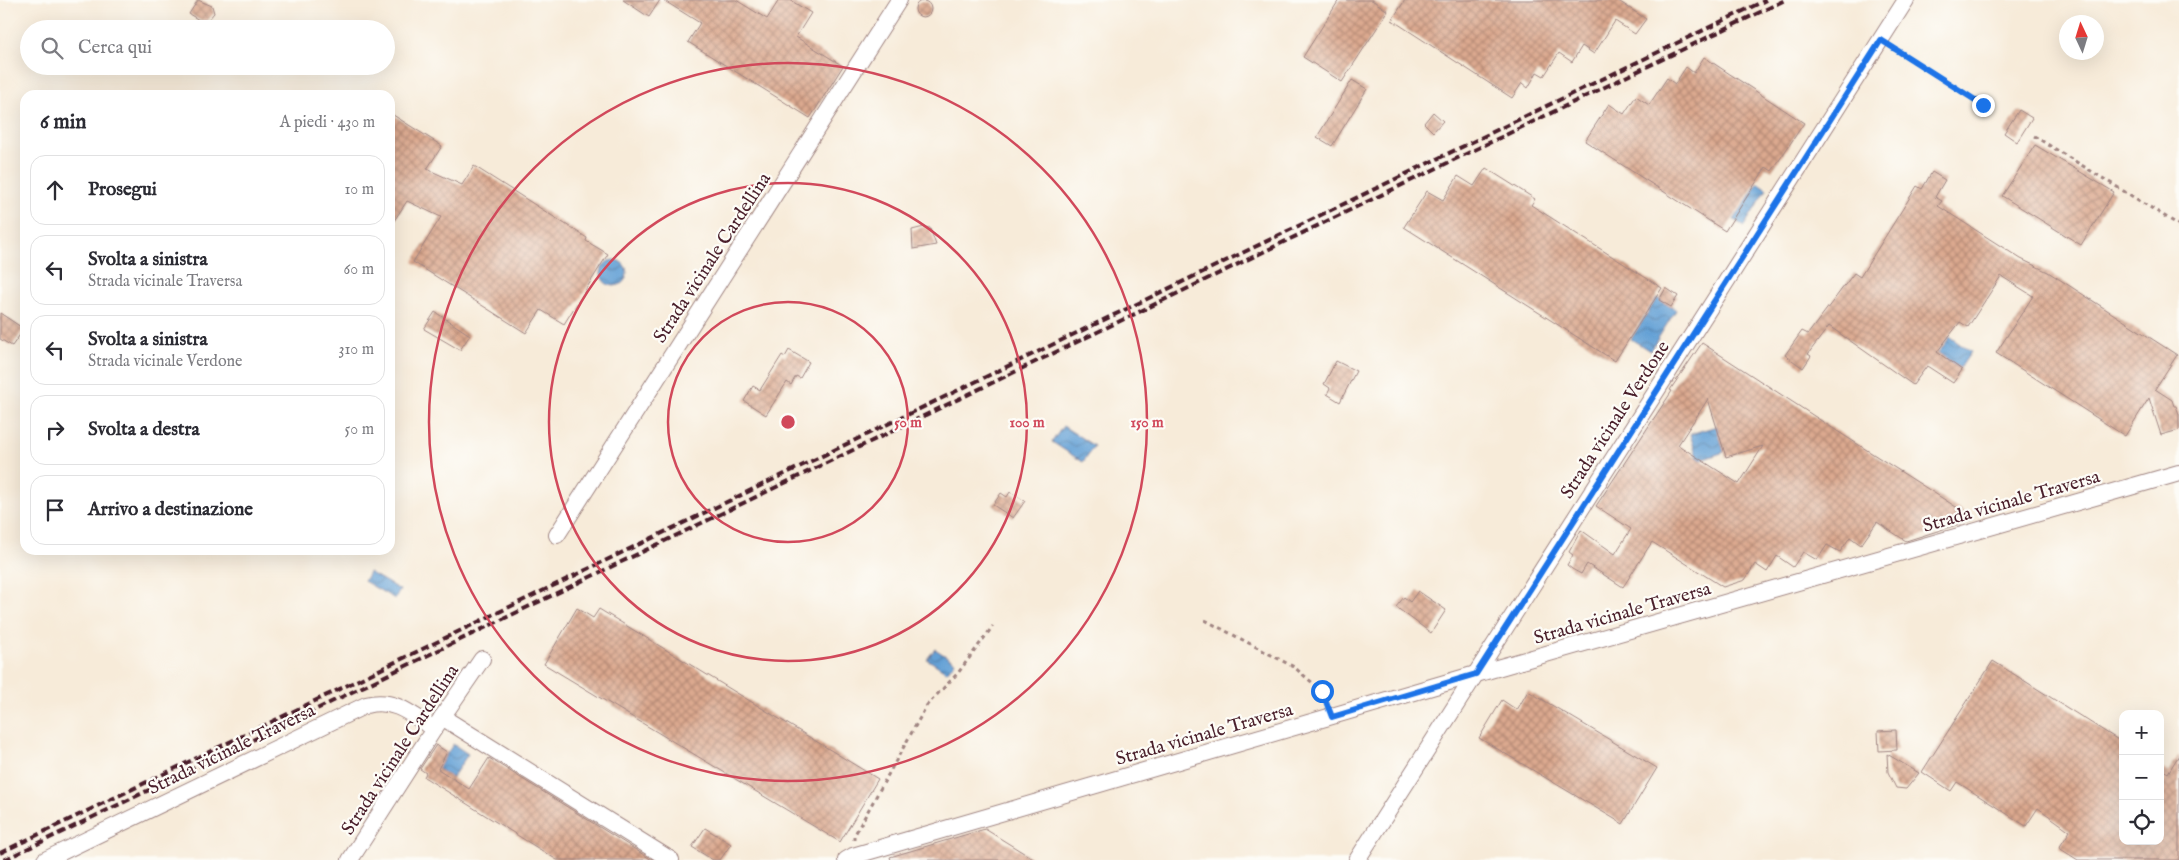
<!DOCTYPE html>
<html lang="it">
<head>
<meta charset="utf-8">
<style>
  :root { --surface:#fff; --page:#f7f7f7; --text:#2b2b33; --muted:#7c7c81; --line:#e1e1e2 }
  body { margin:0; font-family:"IM FELL English",serif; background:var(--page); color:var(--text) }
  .controls { position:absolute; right:15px; bottom:15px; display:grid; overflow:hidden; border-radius:10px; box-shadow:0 5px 20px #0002 }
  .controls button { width:45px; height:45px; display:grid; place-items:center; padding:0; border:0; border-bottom:1px solid var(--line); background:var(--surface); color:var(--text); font:25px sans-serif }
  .compass { position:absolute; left:2059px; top:15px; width:45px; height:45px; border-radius:50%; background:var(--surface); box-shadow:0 5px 20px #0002; rotate:356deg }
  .stop { position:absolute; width:15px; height:15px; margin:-11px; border:4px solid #1a73e8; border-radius:50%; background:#fff }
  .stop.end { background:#1a73e8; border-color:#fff; box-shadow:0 1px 5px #0008 }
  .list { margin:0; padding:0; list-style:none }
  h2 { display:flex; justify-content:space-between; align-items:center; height:65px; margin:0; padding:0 20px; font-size:21px }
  h2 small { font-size:16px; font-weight:400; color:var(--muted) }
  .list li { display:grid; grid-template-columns:32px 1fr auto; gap:15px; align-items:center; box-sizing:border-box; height:70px; margin:0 10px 10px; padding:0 10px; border:1px solid var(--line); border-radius:15px }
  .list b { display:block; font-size:19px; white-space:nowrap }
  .list p { margin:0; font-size:16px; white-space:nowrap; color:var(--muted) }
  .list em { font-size:16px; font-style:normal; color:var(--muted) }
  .icon { flex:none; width:28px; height:28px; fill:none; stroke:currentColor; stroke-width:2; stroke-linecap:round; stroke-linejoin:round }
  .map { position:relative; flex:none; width:2179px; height:860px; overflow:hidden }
  .search { position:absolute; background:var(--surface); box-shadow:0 5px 20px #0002; left:20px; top:20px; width:375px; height:55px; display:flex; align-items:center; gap:12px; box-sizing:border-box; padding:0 18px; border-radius:28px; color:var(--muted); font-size:19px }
  .panel { position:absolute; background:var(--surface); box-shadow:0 5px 20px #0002; left:20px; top:90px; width:375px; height:465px; border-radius:15px }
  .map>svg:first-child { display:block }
  .water { fill:url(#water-waves); stroke:#576080 }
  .building { fill:url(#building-cross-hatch); fill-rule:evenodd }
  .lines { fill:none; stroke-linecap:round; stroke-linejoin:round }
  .minor-casing { stroke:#a08582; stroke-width:18 }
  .path { stroke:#a08582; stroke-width:3; stroke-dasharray:4 4; stroke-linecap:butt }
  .minor { stroke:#fff; stroke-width:16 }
  .rail { stroke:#4a1f2b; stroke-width:4; stroke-dasharray:8 4; stroke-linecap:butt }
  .route { stroke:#1a73e8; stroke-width:6 }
  .ring { fill:none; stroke:#d1495b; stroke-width:2.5 }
  .labels { text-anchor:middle; stroke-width:4.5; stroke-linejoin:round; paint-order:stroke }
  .street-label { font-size:19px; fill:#4a1f2b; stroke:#fdfcf7 }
  .centre { fill:#d1495b; stroke:#fdfcf7; stroke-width:2.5 }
  .ring-label { font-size:15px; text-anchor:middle; font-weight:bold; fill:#d1495b; stroke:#fdfcf7; stroke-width:4.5; stroke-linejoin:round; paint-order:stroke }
</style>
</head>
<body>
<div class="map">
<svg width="2179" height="860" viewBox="0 0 2179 860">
  <defs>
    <pattern id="water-waves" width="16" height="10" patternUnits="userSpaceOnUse" patternTransform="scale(1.25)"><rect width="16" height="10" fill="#64a0d5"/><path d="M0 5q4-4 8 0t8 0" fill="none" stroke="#5482ad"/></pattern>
    <pattern id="building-cross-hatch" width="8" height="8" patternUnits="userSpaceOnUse" patternTransform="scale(1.25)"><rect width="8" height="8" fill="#dba98f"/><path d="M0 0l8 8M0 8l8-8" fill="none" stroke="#b48975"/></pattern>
  </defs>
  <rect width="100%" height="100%" fill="#fdfcf7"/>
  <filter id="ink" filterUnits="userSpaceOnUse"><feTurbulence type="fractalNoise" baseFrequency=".02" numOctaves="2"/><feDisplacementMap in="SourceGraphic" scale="10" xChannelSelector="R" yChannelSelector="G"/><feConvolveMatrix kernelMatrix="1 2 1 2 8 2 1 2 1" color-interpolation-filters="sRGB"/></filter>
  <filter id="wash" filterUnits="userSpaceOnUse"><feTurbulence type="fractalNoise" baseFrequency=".0096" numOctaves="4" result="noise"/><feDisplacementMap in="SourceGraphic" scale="20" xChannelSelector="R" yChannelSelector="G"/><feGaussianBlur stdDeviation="1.12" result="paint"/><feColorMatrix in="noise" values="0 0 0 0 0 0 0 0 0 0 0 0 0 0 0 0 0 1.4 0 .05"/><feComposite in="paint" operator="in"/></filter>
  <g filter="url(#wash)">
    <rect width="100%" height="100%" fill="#f7ebd9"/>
    <g class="water">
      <polygon points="1758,183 1767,189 1744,226 1734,220"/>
      <circle cx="614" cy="273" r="13"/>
      <polygon points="1657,298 1676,310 1650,351 1631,339"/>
      <polygon points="1950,337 1971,352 1960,368 1938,353"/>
      <polygon points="1063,426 1094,446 1083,462 1052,442"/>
      <polygon points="1717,426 1724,452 1701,460 1697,457 1690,434"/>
      <polygon points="369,572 400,590 395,599 364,581"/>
      <polygon points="935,649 955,662 947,672 927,659"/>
      <polygon points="453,744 468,754 452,778 438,769"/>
    </g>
    <g id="blocks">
      <g class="building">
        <polygon points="198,0 212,6 214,13 208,20 199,20 189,14"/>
        <polygon points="623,0 660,0 649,17"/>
        <polygon points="663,0 736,0 767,19 779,0 790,0 811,13 796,37 843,66 810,118 688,42 700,23"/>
        <polygon points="1339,0 1372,0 1388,11 1342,82 1303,57"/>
        <polygon points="1405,0 1617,0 1646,19 1635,34 1615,21 1594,54 1582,46 1572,62 1559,53 1544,76 1537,72 1528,88 1522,83 1512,98 1392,20"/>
        <circle cx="923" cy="9" r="8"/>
        <polygon points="1704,57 1804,123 1772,171 1766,167 1725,231 1585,141 1609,104 1624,114 1636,96 1649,105 1667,78 1675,84 1686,67 1694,73"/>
        <polygon points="1352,80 1367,89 1332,146 1317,137"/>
        <polygon points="2019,110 2032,118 2017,142 2004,133"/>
        <polygon points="1433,112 1443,121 1433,132 1424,123"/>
        <polygon points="390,113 442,146 427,169 462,185 474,166 587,238 586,241 608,254 564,324 541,310 526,333 413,262 441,217 407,201 390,227"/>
        <polygon points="2035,145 2114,192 2081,245 2002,196"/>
        <polygon points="1486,168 1535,199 1531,205 1662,288 1615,361 1404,227 1427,191 1443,200 1458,176 1474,186"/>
        <polygon points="1932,172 1945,180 1935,197 1942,201 1938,206 2021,259 2048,272 2177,355 2155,389 2172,400 2174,406 2176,406 2179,414 2179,430 2161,435 2149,398 2125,436 1996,353 2033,296 2001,276 1968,327 1960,322 1937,352 1962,370 1953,383 1927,366 1913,385 1829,326 1808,354 1811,356 1803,368 1785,355 1802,331 1808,334 1854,273 1860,277 1917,186 1922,189"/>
        <polygon points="924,227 930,228 936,245 913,249 912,230"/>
        <polygon points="1666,288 1678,296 1671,307 1659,300"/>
        <polygon points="435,312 470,335 460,350 424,329"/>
        <polygon points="0,313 24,329 12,346 0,339"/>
        <path d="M1702,343L1837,431L1975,519L1906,541L1877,522L1861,545L1850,537L1840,552L1827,545L1817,560L1803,552L1793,567L1777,556L1767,572L1755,564L1745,580L1723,587L1652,542L1623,587L1587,564L1581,574L1572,569L1567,565L1573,555L1569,552L1581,530L1615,554L1631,529L1596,506L1672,391L1670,390ZM1708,399L1726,457L1763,446L1739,484L1678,445Z"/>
        <polygon points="789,350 809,362 800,378 796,376 791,385 787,382 766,415 744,401 753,386 760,390 782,355 785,357"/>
        <polygon points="1336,361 1356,371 1340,402 1327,394 1330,388 1324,384"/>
        <polygon points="1010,492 1025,501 1013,518 993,505 1001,493 1007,497"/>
        <polygon points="1418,591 1446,610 1431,633 1396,607 1404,597 1410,602"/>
        <polygon points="577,608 593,618 599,609 878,779 840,842 544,664"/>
        <polygon points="1993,661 2123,743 2123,841 2160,841 2160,768 2168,773 2179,755 2179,860 2078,860 2059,848 2070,831 2038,808 2026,826 1957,782 1951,791 1922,772"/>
        <polygon points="1528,691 1657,768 1623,824 1479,738 1502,700 1517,710"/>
        <polygon points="1896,730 1897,750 1879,751 1878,731"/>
        <polygon points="436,745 447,752 438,769 469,789 489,758 652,860 557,860 424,777 426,773 420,769"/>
        <polygon points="1887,754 1919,773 1906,789 1896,788 1888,772"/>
        <polygon points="705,828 731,844 720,860 713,860 692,847"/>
        <polygon points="985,829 1035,860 891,860 890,857"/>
      </g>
    </g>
  </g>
  <g filter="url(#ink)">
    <use href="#blocks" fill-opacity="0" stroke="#a08582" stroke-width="1"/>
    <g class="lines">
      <defs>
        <g id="minor">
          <polyline points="557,535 899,0"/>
          <polyline points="442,717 671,860"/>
          <path d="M45,860L366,705C395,698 411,714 434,729"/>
          <polyline points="350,860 434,729 482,659"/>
          <polyline points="846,860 853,856 1476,674 2179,473"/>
          <polyline points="1357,860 1906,0"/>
        </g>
      </defs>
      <use href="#minor" class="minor-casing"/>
      <g class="path">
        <polyline points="1893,48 1983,105"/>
        <polyline points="2034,136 2179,225"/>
        <polyline points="1205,620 1294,667 1322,691 1326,702"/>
        <polyline points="854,840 854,836 927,705 958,673 993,626"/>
      </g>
      <use href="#minor" class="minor"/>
      <g class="rail">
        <polyline points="0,853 1766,0"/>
        <polyline points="4,860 1785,0"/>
      </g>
    </g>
  </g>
  <g class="lines" filter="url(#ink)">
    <polyline class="route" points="1322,691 1332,717 1476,674 1881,40 1983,105"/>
  </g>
  <g class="ring">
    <circle cx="788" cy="422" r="120"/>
    <circle cx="788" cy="422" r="239"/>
    <circle cx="788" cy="422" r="359"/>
  </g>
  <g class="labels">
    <g class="street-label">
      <text transform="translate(711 257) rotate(-57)" y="7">Strada vicinale Cardellina</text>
      <text transform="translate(1614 419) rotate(-57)" y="7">Strada vicinale Verdone</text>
      <text transform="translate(2011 500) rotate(-16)" y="7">Strada vicinale Traversa</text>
      <text transform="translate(1622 612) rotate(-16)" y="7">Strada vicinale Traversa</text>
      <text transform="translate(1204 733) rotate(-16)" y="7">Strada vicinale Traversa</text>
      <text transform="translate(231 748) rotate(-26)" y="7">Strada vicinale Traversa</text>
      <text transform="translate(399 749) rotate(-57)" y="7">Strada vicinale Cardellina</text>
    </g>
  </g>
  <circle cx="788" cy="422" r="8" class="centre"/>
  <g class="ring-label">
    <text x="908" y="427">50 m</text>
    <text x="1027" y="427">100 m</text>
    <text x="1147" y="427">150 m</text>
  </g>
</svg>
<div class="controls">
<button>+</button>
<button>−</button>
<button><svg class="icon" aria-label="locate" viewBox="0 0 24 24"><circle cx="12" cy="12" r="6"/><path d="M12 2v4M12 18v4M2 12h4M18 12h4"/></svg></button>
</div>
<svg class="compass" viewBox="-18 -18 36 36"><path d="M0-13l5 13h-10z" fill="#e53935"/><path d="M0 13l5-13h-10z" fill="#7c7c81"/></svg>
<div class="stop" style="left:1322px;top:691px"></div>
<div class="stop end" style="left:1983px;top:105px"></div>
<div class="search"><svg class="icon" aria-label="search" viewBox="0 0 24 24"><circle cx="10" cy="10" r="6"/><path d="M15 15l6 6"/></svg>Cerca qui</div>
<section class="panel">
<h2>6 min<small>A piedi · 430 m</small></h2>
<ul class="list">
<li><svg class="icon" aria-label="ahead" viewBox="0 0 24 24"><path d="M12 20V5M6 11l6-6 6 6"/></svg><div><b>Prosegui</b></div><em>10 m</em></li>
<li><svg class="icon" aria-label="left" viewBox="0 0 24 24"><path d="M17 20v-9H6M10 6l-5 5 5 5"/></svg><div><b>Svolta a sinistra</b><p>Strada vicinale Traversa</p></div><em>60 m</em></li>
<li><svg class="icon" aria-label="left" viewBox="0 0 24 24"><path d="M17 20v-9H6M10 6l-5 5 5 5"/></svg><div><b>Svolta a sinistra</b><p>Strada vicinale Verdone</p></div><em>310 m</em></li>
<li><svg class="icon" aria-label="right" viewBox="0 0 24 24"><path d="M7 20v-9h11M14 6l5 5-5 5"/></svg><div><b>Svolta a destra</b></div><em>50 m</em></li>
<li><svg class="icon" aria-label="arrive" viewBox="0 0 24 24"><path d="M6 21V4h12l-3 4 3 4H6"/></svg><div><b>Arrivo a destinazione</b></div></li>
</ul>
</section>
</div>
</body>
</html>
